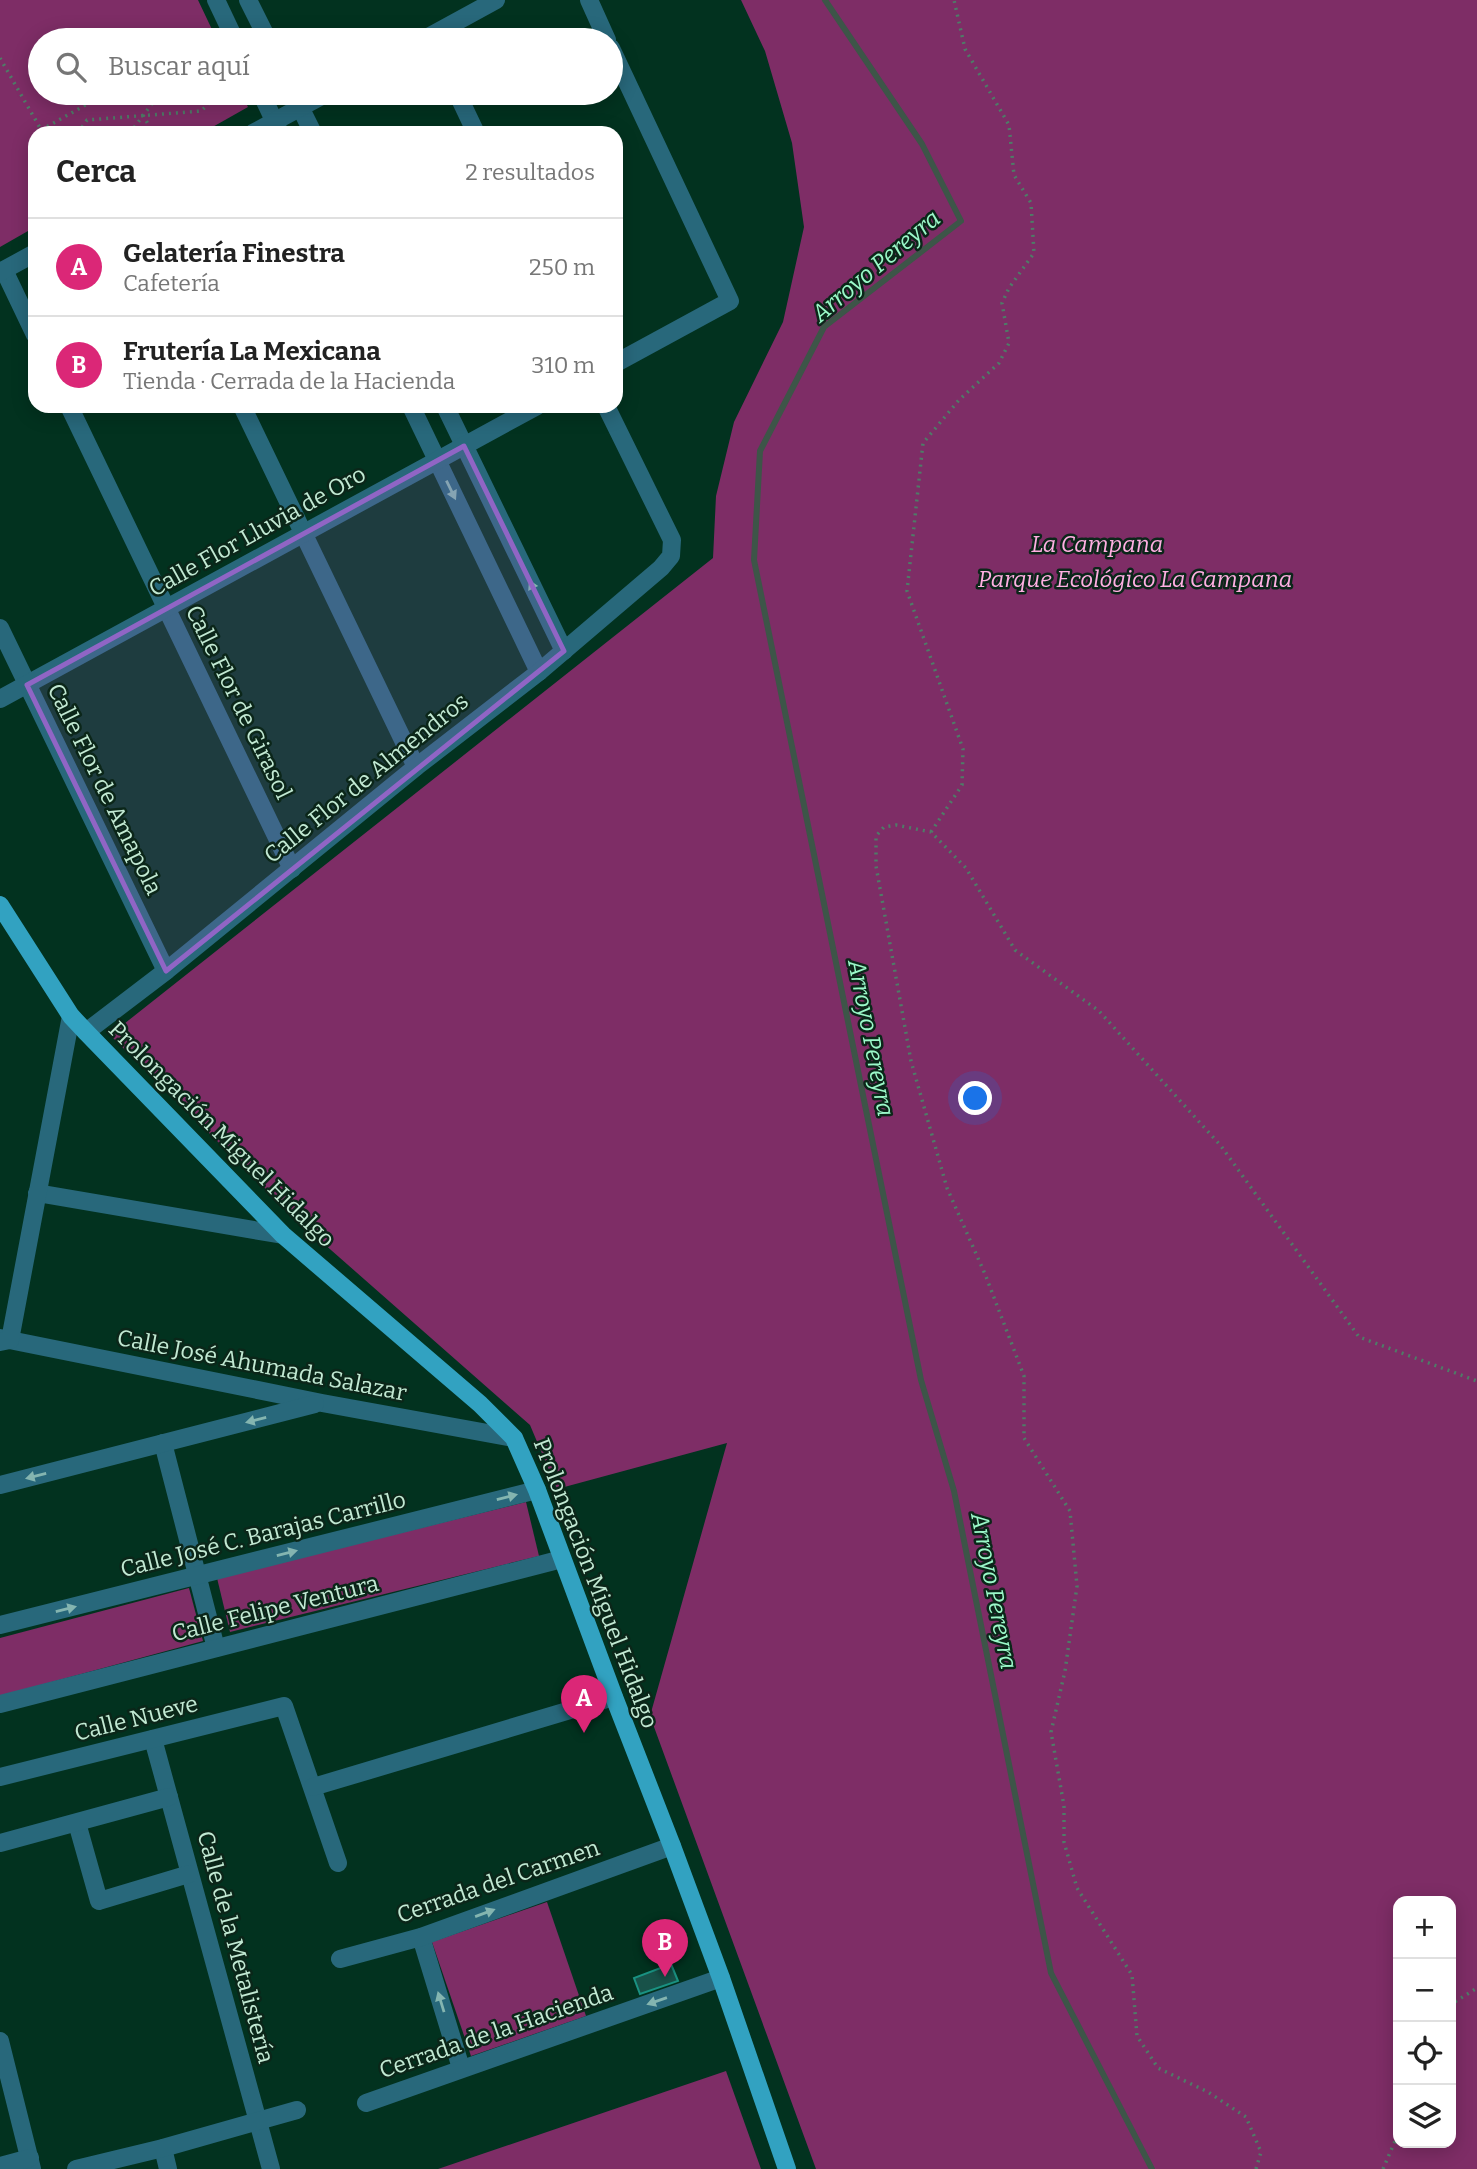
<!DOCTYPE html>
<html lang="es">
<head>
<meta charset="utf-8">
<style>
  :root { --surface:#fff; --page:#f2f2f2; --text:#222; --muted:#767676; --line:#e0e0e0; --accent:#db2777 }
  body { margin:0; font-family:Bitter,serif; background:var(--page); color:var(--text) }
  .controls { position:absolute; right:21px; bottom:21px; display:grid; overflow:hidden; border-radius:14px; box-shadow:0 4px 18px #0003 }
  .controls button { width:63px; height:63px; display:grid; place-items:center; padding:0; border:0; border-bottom:2px solid var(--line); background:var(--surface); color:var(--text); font:35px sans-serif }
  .you { position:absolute; left:976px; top:1099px; width:24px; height:24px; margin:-18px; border:5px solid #fff; border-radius:50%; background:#1a73e8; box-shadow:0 0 0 10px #1a73e833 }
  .badge { display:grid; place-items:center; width:46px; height:46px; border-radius:50%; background:var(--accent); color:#fff; font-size:23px; font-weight:700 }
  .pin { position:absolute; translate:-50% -58px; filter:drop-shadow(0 2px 4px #0008) }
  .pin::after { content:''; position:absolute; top:37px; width:24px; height:21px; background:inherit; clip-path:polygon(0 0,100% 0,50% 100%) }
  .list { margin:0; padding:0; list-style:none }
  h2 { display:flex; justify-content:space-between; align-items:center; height:91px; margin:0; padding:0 28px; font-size:30px }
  h2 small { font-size:23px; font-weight:400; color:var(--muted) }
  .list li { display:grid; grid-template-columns:46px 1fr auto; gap:21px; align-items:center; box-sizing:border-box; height:98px; padding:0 28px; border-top:2px solid var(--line) }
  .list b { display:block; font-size:26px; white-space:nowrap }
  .list p { margin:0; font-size:23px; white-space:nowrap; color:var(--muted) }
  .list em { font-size:23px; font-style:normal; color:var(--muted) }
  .icon { flex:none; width:38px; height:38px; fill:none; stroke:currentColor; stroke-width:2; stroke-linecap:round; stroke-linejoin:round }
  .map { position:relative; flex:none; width:1477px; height:2169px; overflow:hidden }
  .search { position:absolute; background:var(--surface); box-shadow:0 4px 18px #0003; left:28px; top:28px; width:595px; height:77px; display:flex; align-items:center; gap:18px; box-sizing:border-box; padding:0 24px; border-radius:38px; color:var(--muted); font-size:26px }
  .panel { position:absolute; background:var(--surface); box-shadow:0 4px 18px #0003; left:28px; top:126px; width:595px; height:287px; border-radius:21px }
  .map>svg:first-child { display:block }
  .green { fill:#7e2d66; fill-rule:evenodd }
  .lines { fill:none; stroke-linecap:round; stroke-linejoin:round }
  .stream { stroke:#3d5548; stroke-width:6 }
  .building { fill:#185249; stroke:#1a9282; stroke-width:2 }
  .path { stroke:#4f7b67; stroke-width:3.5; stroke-dasharray:2 5; stroke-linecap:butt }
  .minor { stroke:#28687b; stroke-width:18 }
  .major { stroke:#32a2c1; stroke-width:18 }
  .oneway { fill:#84b5b0 }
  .marked { fill:#9065c5; fill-opacity:0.2; stroke:#9065c5; stroke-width:5; stroke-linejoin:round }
  .labels { text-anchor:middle; stroke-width:5; stroke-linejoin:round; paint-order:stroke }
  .street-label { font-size:23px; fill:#c2e9d3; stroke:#0b2619 }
  .park-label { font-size:23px; font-style:italic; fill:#ffafe2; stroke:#0b2619 }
  .water-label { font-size:24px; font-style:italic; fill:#9bf9c9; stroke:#0b2619 }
</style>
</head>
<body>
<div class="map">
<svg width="1477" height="2169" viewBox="0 0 1477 2169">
  <rect width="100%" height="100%" fill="#02321f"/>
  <g class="green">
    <polygon points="0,0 198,0 217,40 40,40 40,93 241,93 248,107 202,133 35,133 35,227 0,247"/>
    <path d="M741,0H1477V2169H816L650,1716L727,1443L557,1489L530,1425L298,1221L110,1035L713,558L716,496L734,422L783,322L804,227L792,143L765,51ZM1398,1901H1451V2143H1398Z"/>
    <polygon points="526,1502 539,1556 230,1632 217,1578"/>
    <polygon points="189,1588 203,1641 0,1696 0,1638"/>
    <polygon points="547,1902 586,2016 471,2056 432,1942"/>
    <polygon points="726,2071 761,2169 438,2169"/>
  </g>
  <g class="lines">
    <polyline class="stream" points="825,0 922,144 961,221 824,327 760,451 754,560 921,1380 954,1491 1051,1973 1152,2169"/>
  </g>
  <polygon class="building" points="671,1964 678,1981 640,1994 634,1978"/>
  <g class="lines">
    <g class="path">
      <polyline points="202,40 212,34"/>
      <polyline points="0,58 43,133"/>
      <polyline points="143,115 153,133"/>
      <polyline points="41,130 107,93"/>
      <polyline points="78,133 87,120 201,111 214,99 214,93"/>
      <polyline points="130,133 160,93"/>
      <polyline points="931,832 962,785 963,749 907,591 923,443 959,400 999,363 1009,343 1002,303 1009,288 1034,253 1031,203 1014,175 1009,125 965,49 954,0"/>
      <polyline points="1451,2007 1453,2003 1477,1988"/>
      <polyline points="1256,2169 1261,2152 1246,2117 1208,2092 1158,2068 1137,2036 1132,1975 1077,1888 1064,1842 1064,1806 1051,1732 1065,1671 1077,1586 1070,1511 1024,1438 1024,1376 985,1274 947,1188 911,1061 876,866 876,836 884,827 896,825 931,832 966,868 1015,950 1099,1011 1221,1146 1359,1337 1477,1381"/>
      <polyline points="1383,2169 1398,2134"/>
    </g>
    <g class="minor">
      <polyline points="216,0 235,40"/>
      <polyline points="248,0 268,40"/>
      <polyline points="589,0 607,40"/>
      <polyline points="423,40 496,0"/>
      <polyline points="611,48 730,301 616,363"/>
      <polyline points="261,93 280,133"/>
      <polyline points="293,93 313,133"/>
      <polyline points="457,93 476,133"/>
      <polyline points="253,133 327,93"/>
      <polyline points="4,270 35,335"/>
      <polyline points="0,272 35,253"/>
      <polyline points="69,406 292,869"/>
      <polyline points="242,406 416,767"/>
      <polyline points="411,406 539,672"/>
      <polyline points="445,406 564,651"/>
      <polyline points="0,628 166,971"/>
      <polyline points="0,699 537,406"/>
      <polyline points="86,1032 166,971 416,767 539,672 661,568 671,556 672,540 606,406"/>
      <polyline points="37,1193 283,1235"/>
      <polyline points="0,1338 322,1403 514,1438"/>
      <polyline points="0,1342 10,1340 71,1016"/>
      <polyline points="163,1443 216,1648"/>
      <polyline points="0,1485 315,1404"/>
      <polyline points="0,1625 537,1490"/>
      <polyline points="0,1704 562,1559"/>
      <polyline points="153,1739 271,2169"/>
      <polyline points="0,1777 284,1706 338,1863"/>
      <polyline points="313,1787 614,1697"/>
      <polyline points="77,1823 99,1901 189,1874"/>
      <polyline points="0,1843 169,1797"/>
      <polyline points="421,1937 461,2068"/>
      <polyline points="340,1959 421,1937 672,1846"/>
      <polyline points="0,2041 32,2169"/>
      <polyline points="366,2103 721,1978"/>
      <polyline points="163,2148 168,2169"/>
      <polyline points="0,2166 30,2158"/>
      <polyline points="76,2169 163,2148 297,2110"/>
    </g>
    <polyline class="major" points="0,905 71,1016 86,1032 283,1235 480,1404 514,1438 537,1490 614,1697 672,1846 721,1978 787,2169"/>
  </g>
  <defs><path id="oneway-solid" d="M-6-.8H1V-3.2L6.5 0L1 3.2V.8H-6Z" transform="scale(1.75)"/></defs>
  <g class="oneway">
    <use href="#oneway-solid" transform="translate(451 490) rotate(64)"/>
    <use href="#oneway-solid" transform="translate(534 590) rotate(-116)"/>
    <use href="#oneway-solid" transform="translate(256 1420) rotate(166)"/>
    <use href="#oneway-solid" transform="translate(36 1476) rotate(166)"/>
    <use href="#oneway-solid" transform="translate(507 1497) rotate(-14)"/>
    <use href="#oneway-solid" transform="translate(287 1553) rotate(-14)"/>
    <use href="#oneway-solid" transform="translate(66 1609) rotate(-14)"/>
    <use href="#oneway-solid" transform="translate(485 1913) rotate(-20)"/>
    <use href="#oneway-solid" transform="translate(657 2001) rotate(161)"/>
    <use href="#oneway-solid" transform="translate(441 2002) rotate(-107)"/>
  </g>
  <path class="marked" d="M464,446L564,651L166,971L27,685Z"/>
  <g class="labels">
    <g class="street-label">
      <text transform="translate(257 531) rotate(-29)" y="8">Calle Flor Lluvia de Oro</text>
      <text transform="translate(239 702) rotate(64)" y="8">Calle Flor de Girasol</text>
      <text transform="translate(366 778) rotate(-39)" y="8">Calle Flor de Almendros</text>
      <text transform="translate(105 789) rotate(64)" y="8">Calle Flor de Amapola</text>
      <text transform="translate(222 1134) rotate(45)" y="8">Prolongación Miguel Hidalgo</text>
      <text transform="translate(262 1365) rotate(11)" y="8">Calle José Ahumada Salazar</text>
      <text transform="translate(263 1534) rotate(-14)" y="8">Calle José C. Barajas Carrillo</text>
      <text transform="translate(596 1583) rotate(69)" y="8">Prolongación Miguel Hidalgo</text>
      <text transform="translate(275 1608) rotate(-14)" y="8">Calle Felipe Ventura</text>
      <text transform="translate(136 1718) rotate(-14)" y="8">Calle Nueve</text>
      <text transform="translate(498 1881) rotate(-19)" y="8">Cerrada del Carmen</text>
      <text transform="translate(236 1947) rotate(75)" y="8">Calle de la Metalistería</text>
      <text transform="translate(496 2031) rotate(-19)" y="8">Cerrada de la Hacienda</text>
    </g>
    <g class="park-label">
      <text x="1097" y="552">La Campana</text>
      <text x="1135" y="587">Parque Ecológico La Campana</text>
    </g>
    <g class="water-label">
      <text transform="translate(876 266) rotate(-40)" y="8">Arroyo Pereyra</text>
      <text transform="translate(871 1038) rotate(79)" y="8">Arroyo Pereyra</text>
      <text transform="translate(994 1591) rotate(79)" y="8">Arroyo Pereyra</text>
    </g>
  </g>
</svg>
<div class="controls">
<button>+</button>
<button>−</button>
<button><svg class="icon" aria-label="locate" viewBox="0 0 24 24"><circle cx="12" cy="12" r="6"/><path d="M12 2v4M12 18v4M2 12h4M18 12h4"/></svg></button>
<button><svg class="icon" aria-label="layers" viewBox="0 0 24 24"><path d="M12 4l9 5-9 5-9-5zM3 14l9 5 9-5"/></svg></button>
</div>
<div class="you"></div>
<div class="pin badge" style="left:584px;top:1733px">A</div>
<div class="pin badge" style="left:665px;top:1977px">B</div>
<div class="search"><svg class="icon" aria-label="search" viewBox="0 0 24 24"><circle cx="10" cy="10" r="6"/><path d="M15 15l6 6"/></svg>Buscar aquí</div>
<section class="panel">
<h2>Cerca<small>2 resultados</small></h2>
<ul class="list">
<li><span class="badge">A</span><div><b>Gelatería Finestra</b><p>Cafetería</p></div><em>250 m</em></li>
<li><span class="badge">B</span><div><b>Frutería La Mexicana</b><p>Tienda · Cerrada de la Hacienda</p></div><em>310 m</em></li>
</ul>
</section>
</div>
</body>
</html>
